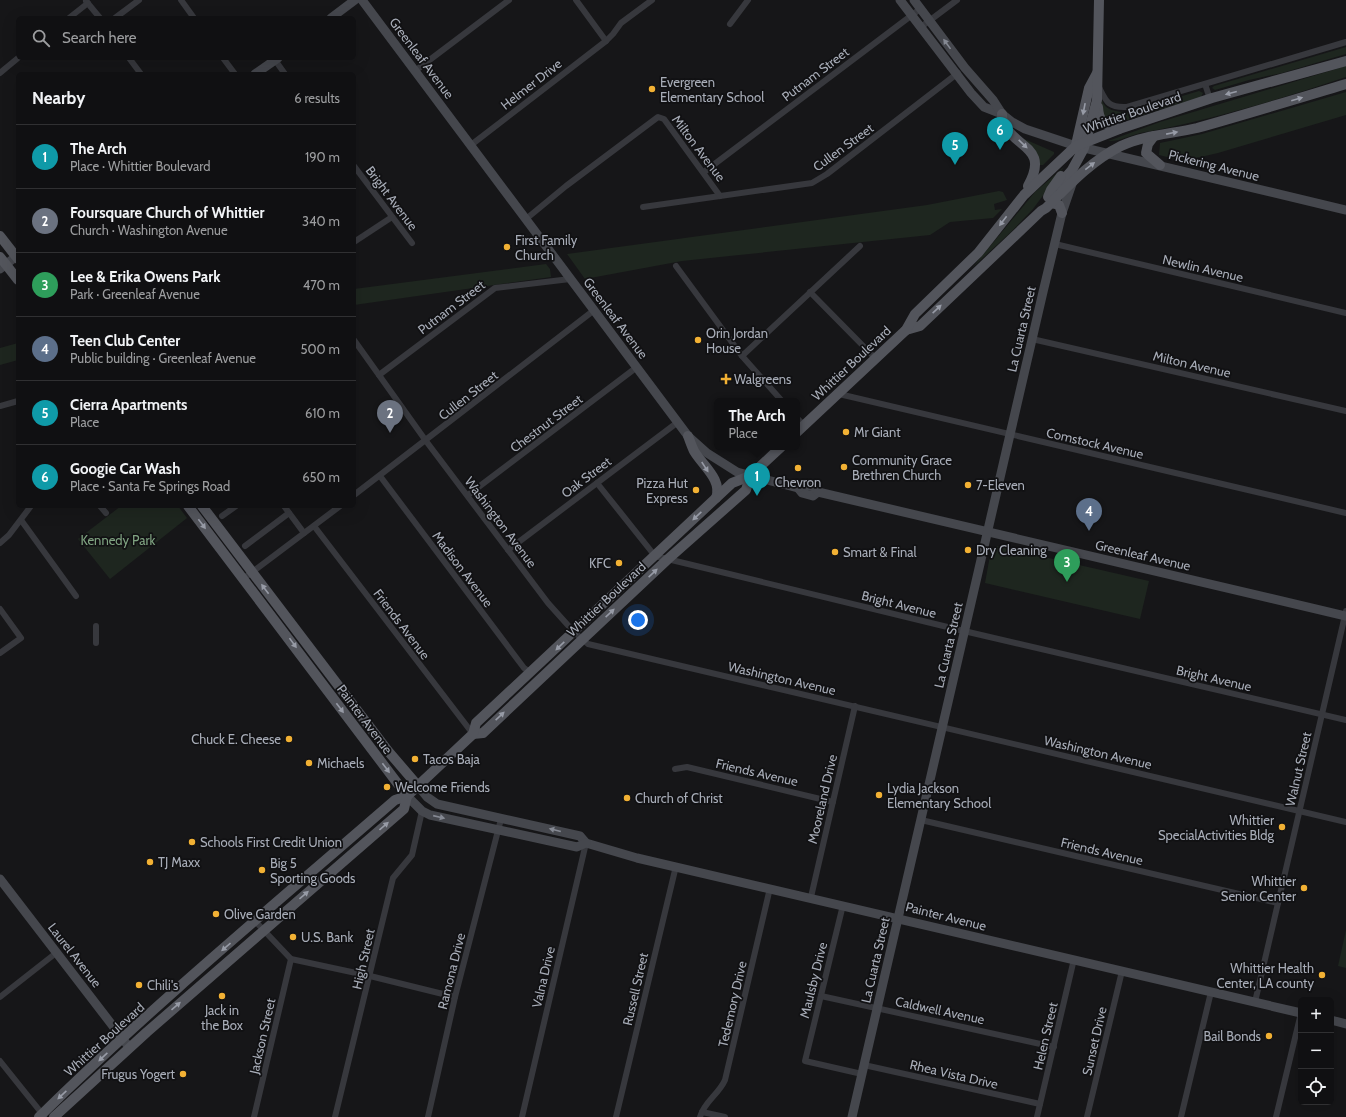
<!DOCTYPE html>
<html lang="en">
<head>
<meta charset="utf-8">
<style>
  :root { --surface:#101012; --page:#19191b; --text:#f1f3f6; --muted:#9c9d9f; --line:#303032; --accent:#8c9099 }
  body { margin:0; font-family:Cabin,sans-serif; background:var(--page); color:var(--text) }
  .controls { position:absolute; right:12px; bottom:12px; display:grid; overflow:hidden; border-radius:6px; box-shadow:0 4px 16px #0002 }
  .controls button { width:36px; height:36px; display:grid; place-items:center; padding:0; border:0; border-bottom:1px solid var(--line); background:var(--surface); color:var(--text); font:20px sans-serif }
  .you { position:absolute; left:638px; top:620px; width:14px; height:14px; margin:-10px; border:3px solid #fff; border-radius:50%; background:#1a73e8; box-shadow:0 0 0 6px #1a73e833 }
  .badge { display:grid; place-items:center; width:26px; height:26px; border-radius:50%; background:var(--accent); color:#fff; font-size:13px; font-weight:700 }
  .pin { position:absolute; translate:-50% -33px; filter:drop-shadow(0 1px 2px #0008) }
  .pin::after { content:''; position:absolute; top:21px; width:14px; height:12px; background:inherit; clip-path:polygon(0 0,100% 0,50% 100%) }
  .popup { position:absolute; left:714px; top:398px; width:86px; height:52px; box-sizing:border-box; display:grid; place-content:center; border-radius:6px; background:var(--surface); filter:drop-shadow(0 1px 3px #0005); font-size:13px; white-space:nowrap; color:var(--muted) }
  .popup b { font-size:15px; color:var(--text) }
  .popup::after { content:''; position:absolute; left:50%; top:100%; margin-left:-8px; border:8px solid transparent; border-top-color:var(--surface) }
  .list { margin:0; padding:0; list-style:none }
  h2 { display:flex; justify-content:space-between; align-items:center; height:52px; margin:0; padding:0 16px; font-size:17px }
  h2 small { font-size:13px; font-weight:400; color:var(--muted) }
  .list li { display:grid; grid-template-columns:26px 1fr auto; gap:12px; align-items:center; box-sizing:border-box; height:64px; padding:0 16px; border-top:1px solid var(--line) }
  .list b { display:block; font-size:15px; white-space:nowrap }
  .list p { margin:0; font-size:13px; white-space:nowrap; color:var(--muted) }
  .list em { font-size:13px; font-style:normal; color:var(--muted) }
  .icon { flex:none; width:22px; height:22px; fill:none; stroke:currentColor; stroke-width:2; stroke-linecap:round; stroke-linejoin:round }
  .map { position:relative; flex:none; width:1346px; height:1117px; overflow:hidden }
  .search { position:absolute; background:var(--surface); box-shadow:0 4px 16px #0002; left:16px; top:16px; width:340px; height:44px; display:flex; align-items:center; gap:10px; box-sizing:border-box; padding:0 14px; border-radius:6px; color:var(--muted); font-size:15px }
  .panel { position:absolute; background:var(--surface); box-shadow:0 4px 16px #0002; left:16px; top:72px; width:340px; height:436px; border-radius:6px }
  .map>svg:first-child { display:block }
  .green { fill:#1e261f }
  .lines { fill:none; stroke-linecap:round; stroke-linejoin:round }
  .street { stroke:#37383d; stroke-width:6 }
  .secondary { stroke:#45474d; stroke-width:9 }
  .primary { stroke:#53555c; stroke-width:10 }
  .oneway { fill:#858993 }
  .oneway2 { fill:#979ba6 }
  .poi-dot { fill:#f2b134; stroke:#111113; stroke-width:1.5 }
  .labels { text-anchor:middle; stroke-width:3.5; stroke-linejoin:round; paint-order:stroke }
  .street-label { font-size:13px; fill:#a8adb8; stroke:#111113 }
  .poi-label { font-size:13px; fill:#a8adb8; stroke:#111113; text-anchor:start }
  .park-label { font-size:13px; fill:#7fa381; stroke:#111113 }
</style>
</head>
<body>
<div class="map">
<svg width="1346" height="1117" viewBox="0 0 1346 1117">
  <rect width="100%" height="100%" fill="#161618"/>
  <g class="green">
    <polygon points="1346,47 1346,54 1282,73 1249,80 1215,90 1212,88 1214,86"/>
    <path d="M1346,66V77C1278,100 1210,120 1140,133C1128,136 1119,142 1108,141L1160,122Z"/>
    <path d="M1199,91L1203,93L1201,97L1114,124L1105,119L1101,108L1102,100C1106,112 1116,110 1125,113Z"/>
    <polygon points="1346,92 1346,115 1218,153 1183,161 1159,155 1160,143 1202,134"/>
    <polygon points="1022,138 1054,152 1054,154 1043,165 1038,165"/>
    <polygon points="1064,167 1033,209 1012,231 972,268 1035,192"/>
    <polygon points="999,191 1003,192 1007,200 994,204 995,210 1002,209 993,218 950,222 930,235 682,261 585,279 567,254 927,205"/>
    <polygon points="546,264 550,269 551,277 354,305 354,289"/>
    <polygon points="18,343 18,360 0,365 0,348"/>
    <polygon points="121,506 178,506 187,518 110,579 78,539"/>
    <polygon points="997,546 1149,581 1140,619 985,583 991,550"/>
    <polygon points="1346,930 1346,968 1338,966"/>
  </g>
  <g class="lines">
    <g class="street">
      <polyline points="181,0 194,18"/>
      <polyline points="576,0 606,41"/>
      <polyline points="86,1 100,18"/>
      <polyline points="69,18 88,3"/>
      <polyline points="115,18 139,0"/>
      <polyline points="730,24 748,0"/>
      <polyline points="921,27 957,0"/>
      <polyline points="129,58 141,74"/>
      <polyline points="223,58 235,74"/>
      <polyline points="275,60 285,74"/>
      <polyline points="415,71 509,0"/>
      <polyline points="0,73 18,58"/>
      <polyline points="1205,84 1210,99"/>
      <path d="M1098,85C1106,101 1107,108 1127,107L1346,42"/>
      <polyline points="471,145 606,41 613,34 621,23 652,0"/>
      <polyline points="354,166 412,243"/>
      <polyline points="704,172 920,9"/>
      <polyline points="643,207 812,183 827,174 958,73"/>
      <polyline points="526,219 566,186 658,117 664,119 720,196"/>
      <polyline points="354,242 392,217"/>
      <polyline points="1055,244 1346,313"/>
      <polyline points="676,266 742,356 782,401"/>
      <polyline points="810,292 876,359"/>
      <polyline points="1032,339 1346,411"/>
      <polyline points="354,340 426,441 548,603 574,632 588,644 1346,822"/>
      <polyline points="742,356 860,246"/>
      <polyline points="379,375 495,288 570,279"/>
      <polyline points="839,394 1346,513"/>
      <polyline points="0,406 18,401"/>
      <polyline points="797,418 804,425"/>
      <polyline points="380,476 524,668 531,673"/>
      <polyline points="597,483 655,556 964,631 1346,720"/>
      <polyline points="354,495 593,311"/>
      <polyline points="468,495 637,367"/>
      <polyline points="100,506 106,513"/>
      <polyline points="284,506 304,533"/>
      <polyline points="222,516 236,506"/>
      <polyline points="21,520 76,596"/>
      <polyline points="314,526 473,734"/>
      <polyline points="0,543 9,535 31,506"/>
      <polyline points="245,546 289,513"/>
      <polyline points="508,550 678,422"/>
      <polyline points="243,579 340,506"/>
      <polyline points="0,609 21,638 0,653"/>
      <polyline points="96,643 96,626"/>
      <polyline points="675,769 687,767 833,802"/>
      <polyline points="921,820 1278,903"/>
      <polyline points="811,897 855,706"/>
      <polyline points="843,905 805,1061 862,1074"/>
      <polyline points="256,922 291,959 370,976 455,997"/>
      <polyline points="821,996 1054,1047"/>
      <polyline points="0,997 56,953"/>
      <polyline points="1255,1002 1346,611"/>
      <polyline points="0,1061 44,1116"/>
      <polyline points="864,1065 1040,1104"/>
      <polyline points="702,1112 725,1117"/>
      <polyline points="254,1117 291,959"/>
      <polyline points="335,1117 393,878 412,855 422,811"/>
      <polyline points="428,1117 455,997 501,819"/>
      <polyline points="522,1117 586,843"/>
      <polyline points="616,1117 676,866"/>
      <path d="M700,1117C704,1102 719,1094 725,1080L770,888"/>
      <polyline points="1037,1117 1074,959"/>
      <polyline points="1087,1117 1122,971"/>
      <polyline points="1181,1117 1211,992"/>
      <polyline points="1276,1117 1301,1013"/>
    </g>
    <g class="secondary">
      <polyline points="362,0 688,436 707,453 737,472 798,488 802,493 813,496 818,492"/>
      <polyline points="900,0 971,93 984,107 1002,114"/>
      <polyline points="914,0 965,68 993,100 1002,114 1012,122 1025,129 1076,146 1346,210"/>
      <polyline points="331,18 355,0"/>
      <polyline points="255,74 278,58"/>
      <polyline points="0,269 18,255"/>
      <polyline points="798,488 804,485 815,487 818,492 1346,616"/>
      <polyline points="418,786 427,797 437,804 580,836 586,843 637,858 1301,1013"/>
      <polyline points="407,796 422,811 430,815 577,847 586,843"/>
      <polyline points="0,879 129,1047"/>
      <polyline points="1331,1020 1346,1024"/>
      <polyline points="852,1117 1043,292 1062,213 1073,181"/>
    </g>
    <g class="primary">
      <path d="M1098,107C1099,123 1104,124 1119,129"/>
      <path d="M1002,114C1002,117 1003,123 1005,126C1018,149 1049,148 1028,186"/>
      <polyline points="1154,136 1148,144 1146,153 1160,165"/>
      <polyline points="1075,149 1089,88 1097,73"/>
      <polyline points="1059,185 1072,170 1084,148 1097,100 1099,0"/>
      <polyline points="1048,197 1051,190 1061,176"/>
      <polyline points="1051,203 1059,205 1062,213"/>
      <polyline points="0,236 18,259"/>
      <polyline points="0,257 18,280"/>
      <path d="M906,330L920,326L1041,211L1046,208C1069,185 1091,161 1121,146C1144,135 1172,134 1197,128C1247,114 1296,99 1346,84"/>
      <polyline points="797,432 906,330 915,314 978,253 1024,195 1076,146 1119,129 1212,98 1346,61"/>
      <path d="M688,436C690,441 692,447 694,451C702,465 723,480 716,498"/>
      <polyline points="188,506 407,796"/>
      <polyline points="202,506 388,751 418,786"/>
      <polyline points="473,734 483,733 668,559 746,490 750,476"/>
      <path d="M39,1117C152,1006 275,904 395,800L407,796L473,734L476,723L732,483L750,476L781,447"/>
      <polyline points="54,1117 147,1032 404,809 407,796"/>
    </g>
  </g>
  <defs><path id="oneway-solid" d="M-6-.8H1V-3.2L6.5 0L1 3.2V.8H-6Z"/></defs>
  <g class="oneway">
    <use href="#oneway-solid" transform="translate(947 44) rotate(-126)"/>
    <use href="#oneway-solid" transform="translate(439 817) rotate(13)"/>
    <use href="#oneway-solid" transform="translate(555 830) rotate(-166)"/>
  </g>
  <g class="oneway2">
    <use href="#oneway-solid" transform="translate(1231 93) rotate(165)"/>
    <use href="#oneway-solid" transform="translate(1297 99) rotate(-16)"/>
    <use href="#oneway-solid" transform="translate(1084 109) rotate(101)"/>
    <use href="#oneway-solid" transform="translate(1172 133) rotate(-11)"/>
    <use href="#oneway-solid" transform="translate(1023 144) rotate(44)"/>
    <use href="#oneway-solid" transform="translate(1090 166) rotate(-38)"/>
    <use href="#oneway-solid" transform="translate(1003 221) rotate(127)"/>
    <use href="#oneway-solid" transform="translate(937 309) rotate(-43)"/>
    <use href="#oneway-solid" transform="translate(705 467) rotate(57)"/>
    <use href="#oneway-solid" transform="translate(697 516) rotate(137)"/>
    <use href="#oneway-solid" transform="translate(202 524) rotate(53)"/>
    <use href="#oneway-solid" transform="translate(653 573) rotate(-43)"/>
    <use href="#oneway-solid" transform="translate(265 589) rotate(-127)"/>
    <use href="#oneway-solid" transform="translate(610 613) rotate(-43)"/>
    <use href="#oneway-solid" transform="translate(293 643) rotate(54)"/>
    <use href="#oneway-solid" transform="translate(560 646) rotate(136)"/>
    <use href="#oneway-solid" transform="translate(340 708) rotate(53)"/>
    <use href="#oneway-solid" transform="translate(500 716) rotate(-43)"/>
    <use href="#oneway-solid" transform="translate(386 768) rotate(53)"/>
    <use href="#oneway-solid" transform="translate(384 826) rotate(-41)"/>
    <use href="#oneway-solid" transform="translate(304 895) rotate(-41)"/>
    <use href="#oneway-solid" transform="translate(226 947) rotate(139)"/>
    <use href="#oneway-solid" transform="translate(176 1006) rotate(-41)"/>
    <use href="#oneway-solid" transform="translate(103 1057) rotate(137)"/>
    <use href="#oneway-solid" transform="translate(62 1095) rotate(137)"/>
  </g>
  <g class="poi-dot">
    <circle cx="652" cy="89" r="4"/>
    <circle cx="507" cy="247" r="4"/>
    <circle cx="698" cy="340" r="4"/>
    <path d="M724 373h4v4h4v4h-4v4h-4v-4h-4v-4h4z"/>
    <circle cx="846" cy="432" r="4"/>
    <circle cx="844" cy="467" r="4"/>
    <circle cx="798" cy="468" r="4"/>
    <circle cx="968" cy="485" r="4"/>
    <circle cx="696" cy="490" r="4"/>
    <circle cx="968" cy="550" r="4"/>
    <circle cx="835" cy="552" r="4"/>
    <circle cx="619" cy="563" r="4"/>
    <circle cx="289" cy="739" r="4"/>
    <circle cx="415" cy="759" r="4"/>
    <circle cx="309" cy="763" r="4"/>
    <circle cx="387" cy="787" r="4"/>
    <circle cx="879" cy="795" r="4"/>
    <circle cx="627" cy="798" r="4"/>
    <circle cx="1282" cy="827" r="4"/>
    <circle cx="192" cy="842" r="4"/>
    <circle cx="150" cy="862" r="4"/>
    <circle cx="262" cy="870" r="4"/>
    <circle cx="1304" cy="888" r="4"/>
    <circle cx="216" cy="914" r="4"/>
    <circle cx="293" cy="937" r="4"/>
    <circle cx="1322" cy="975" r="4"/>
    <circle cx="139" cy="985" r="4"/>
    <circle cx="222" cy="996" r="4"/>
    <circle cx="1269" cy="1036" r="4"/>
    <circle cx="183" cy="1074" r="4"/>
  </g>
  <g class="labels">
    <g class="street-label">
      <text transform="translate(422 58) rotate(53)" y="5">Greenleaf Avenue</text>
      <text transform="translate(815 74) rotate(-37)" y="5">Putnam Street</text>
      <text transform="translate(531 84) rotate(-38)" y="5">Helmer Drive</text>
      <text transform="translate(1132 112) rotate(-19)" y="5">Whittier Boulevard</text>
      <text transform="translate(843 147) rotate(-36)" y="5">Cullen Street</text>
      <text transform="translate(699 148) rotate(53)" y="5">Milton Avenue</text>
      <text transform="translate(1214 165) rotate(14)" y="5">Pickering Avenue</text>
      <text transform="translate(392 198) rotate(53)" y="5">Bright Avenue</text>
      <text transform="translate(1203 268) rotate(13)" y="5">Newlin Avenue</text>
      <text transform="translate(451 307) rotate(-37)" y="5">Putnam Street</text>
      <text transform="translate(616 318) rotate(53)" y="5">Greenleaf Avenue</text>
      <text transform="translate(1021 329) rotate(-77)" y="5">La Cuarta Street</text>
      <text transform="translate(851 363) rotate(-43)" y="5">Whittier Boulevard</text>
      <text transform="translate(1192 364) rotate(13)" y="5">Milton Avenue</text>
      <text transform="translate(468 395) rotate(-38)" y="5">Cullen Street</text>
      <text transform="translate(546 423) rotate(-37)" y="5">Chestnut Street</text>
      <text transform="translate(1095 443) rotate(13)" y="5">Comstock Avenue</text>
      <text transform="translate(586 477) rotate(-37)" y="5">Oak Street</text>
      <text transform="translate(501 522) rotate(53)" y="5">Washington Avenue</text>
      <text transform="translate(1143 555) rotate(13)" y="5">Greenleaf Avenue</text>
      <text transform="translate(463 569) rotate(53)" y="5">Madison Avenue</text>
      <text transform="translate(606 599) rotate(-43)" y="5">Whittier Boulevard</text>
      <text transform="translate(899 604) rotate(14)" y="5">Bright Avenue</text>
      <text transform="translate(402 624) rotate(53)" y="5">Friends Avenue</text>
      <text transform="translate(948 645) rotate(-77)" y="5">La Cuarta Street</text>
      <text transform="translate(782 678) rotate(13)" y="5">Washington Avenue</text>
      <text transform="translate(1214 678) rotate(13)" y="5">Bright Avenue</text>
      <text transform="translate(365 719) rotate(53)" y="5">Painter Avenue</text>
      <text transform="translate(1098 752) rotate(13)" y="5">Washington Avenue</text>
      <text transform="translate(1298 769) rotate(-77)" y="5">Walnut Street</text>
      <text transform="translate(757 772) rotate(13)" y="5">Friends Avenue</text>
      <text transform="translate(822 799) rotate(-77)" y="5">Mooreland Drive</text>
      <text transform="translate(1102 851) rotate(13)" y="5">Friends Avenue</text>
      <text transform="translate(946 916) rotate(14)" y="5">Painter Avenue</text>
      <text transform="translate(75 955) rotate(52)" y="5">Laurel Avenue</text>
      <text transform="translate(363 959) rotate(-77)" y="5">High Street</text>
      <text transform="translate(875 960) rotate(-77)" y="5">La Cuarta Street</text>
      <text transform="translate(451 971) rotate(-76)" y="5">Ramona Drive</text>
      <text transform="translate(543 977) rotate(-77)" y="5">Valna Drive</text>
      <text transform="translate(813 980) rotate(-76)" y="5">Maulsby Drive</text>
      <text transform="translate(635 989) rotate(-77)" y="5">Russell Street</text>
      <text transform="translate(732 1004) rotate(-77)" y="5">Tedemory Drive</text>
      <text transform="translate(940 1010) rotate(12)" y="5">Caldwell Avenue</text>
      <text transform="translate(262 1036) rotate(-77)" y="5">Jackson Street</text>
      <text transform="translate(1045 1036) rotate(-77)" y="5">Helen Street</text>
      <text transform="translate(104 1039) rotate(-42)" y="5">Whittier Boulevard</text>
      <text transform="translate(1094 1041) rotate(-77)" y="5">Sunset Drive</text>
      <text transform="translate(954 1074) rotate(13)" y="5">Rhea Vista Drive</text>
    </g>
    <g class="poi-label">
      <text x="660" y="87">Evergreen<tspan x="660" dy="15">Elementary School</tspan></text>
      <text x="515" y="245">First Family<tspan x="515" dy="15">Church</tspan></text>
      <text x="706" y="338">Orin Jordan<tspan x="706" dy="15">House</tspan></text>
      <text x="734" y="384">Walgreens</text>
      <text x="854" y="437">Mr Giant</text>
      <text x="852" y="465">Community Grace<tspan x="852" dy="15">Brethren Church</tspan></text>
      <text x="798" y="487" text-anchor="middle">Chevron</text>
      <text x="688" y="488" text-anchor="end">Pizza Hut<tspan x="688" dy="15">Express</tspan></text>
      <text x="976" y="490">7-Eleven</text>
      <text x="976" y="555">Dry Cleaning</text>
      <text x="843" y="557">Smart &amp; Final</text>
      <text x="611" y="568" text-anchor="end">KFC</text>
      <text x="281" y="744" text-anchor="end">Chuck E. Cheese</text>
      <text x="423" y="764">Tacos Baja</text>
      <text x="317" y="768">Michaels</text>
      <text x="395" y="792">Welcome Friends</text>
      <text x="887" y="793">Lydia Jackson<tspan x="887" dy="15">Elementary School</tspan></text>
      <text x="635" y="803">Church of Christ</text>
      <text x="1274" y="825" text-anchor="end">Whittier<tspan x="1274" dy="15">SpecialActivities Bldg</tspan></text>
      <text x="200" y="847">Schools First Credit Union</text>
      <text x="158" y="867">TJ Maxx</text>
      <text x="270" y="868">Big 5<tspan x="270" dy="15">Sporting Goods</tspan></text>
      <text x="1296" y="886" text-anchor="end">Whittier<tspan x="1296" dy="15">Senior Center</tspan></text>
      <text x="224" y="919">Olive Garden</text>
      <text x="301" y="942">U.S. Bank</text>
      <text x="1314" y="973" text-anchor="end">Whittier Health<tspan x="1314" dy="15">Center, LA county</tspan></text>
      <text x="147" y="990">Chili's</text>
      <text x="222" y="1015" text-anchor="middle">Jack in<tspan x="222" dy="15">the Box</tspan></text>
      <text x="1261" y="1041" text-anchor="end">Bail Bonds</text>
      <text x="175" y="1079" text-anchor="end">Frugus Yogert</text>
    </g>
    <g class="park-label">
      <text x="118" y="545">Kennedy Park</text>
    </g>
  </g>
</svg>
<div class="controls">
<button>+</button>
<button>−</button>
<button><svg class="icon" aria-label="locate" viewBox="0 0 24 24"><circle cx="12" cy="12" r="6"/><path d="M12 2v4M12 18v4M2 12h4M18 12h4"/></svg></button>
</div>
<div class="you"></div>
<div class="pin badge" style="left:757px;top:496px;background:#0f9aa8">1</div>
<div class="popup"><b>The Arch</b>Place</div>
<div class="pin badge" style="left:390px;top:433px;background:#6b7280">2</div>
<div class="pin badge" style="left:1067px;top:582px;background:#2e9e5b">3</div>
<div class="pin badge" style="left:1089px;top:531px;background:#5c6f8a">4</div>
<div class="pin badge" style="left:955px;top:165px;background:#0f9aa8">5</div>
<div class="pin badge" style="left:1000px;top:150px;background:#0f9aa8">6</div>
<div class="search"><svg class="icon" aria-label="search" viewBox="0 0 24 24"><circle cx="10" cy="10" r="6"/><path d="M15 15l6 6"/></svg>Search here</div>
<section class="panel">
<h2>Nearby<small>6 results</small></h2>
<ul class="list">
<li><span class="badge" style="background:#0f9aa8">1</span><div><b>The Arch</b><p>Place · Whittier Boulevard</p></div><em>190 m</em></li>
<li><span class="badge" style="background:#6b7280">2</span><div><b>Foursquare Church of Whittier</b><p>Church · Washington Avenue</p></div><em>340 m</em></li>
<li><span class="badge" style="background:#2e9e5b">3</span><div><b>Lee &amp; Erika Owens Park</b><p>Park · Greenleaf Avenue</p></div><em>470 m</em></li>
<li><span class="badge" style="background:#5c6f8a">4</span><div><b>Teen Club Center</b><p>Public building · Greenleaf Avenue</p></div><em>500 m</em></li>
<li><span class="badge" style="background:#0f9aa8">5</span><div><b>Cierra Apartments</b><p>Place</p></div><em>610 m</em></li>
<li><span class="badge" style="background:#0f9aa8">6</span><div><b>Googie Car Wash</b><p>Place · Santa Fe Springs Road</p></div><em>650 m</em></li>
</ul>
</section>
</div>
</body>
</html>
